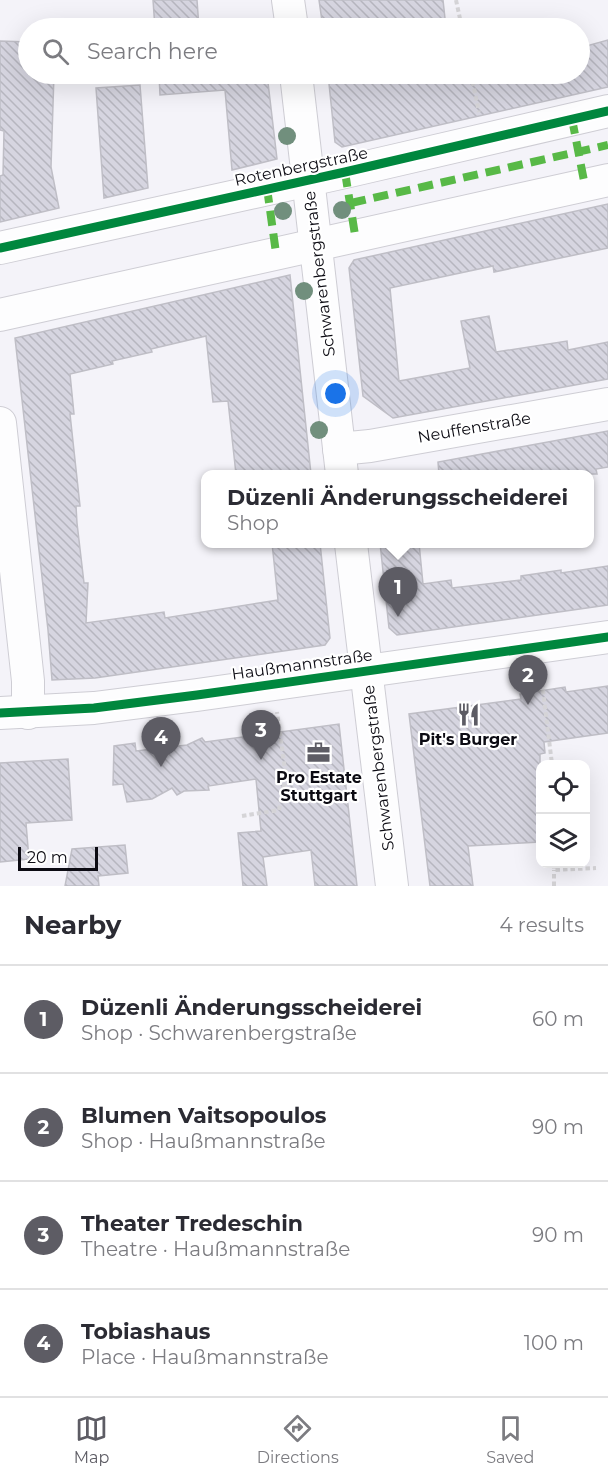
<!DOCTYPE html>
<html lang="en">
<head>
<meta charset="utf-8">
<style>
  :root { --surface:#fff; --page:#f2f2f3; --text:#2b2b33; --muted:#7c7c81; --line:#e1e1e2; --accent:#5d5c64 }
  body { margin:0; font-family:Montserrat,sans-serif; background:var(--page); color:var(--text) }
  .controls { position:absolute; right:18px; bottom:18px; display:grid; overflow:hidden; border-radius:12px; box-shadow:0 6px 24px #0002 }
  .controls button { width:54px; height:54px; display:grid; place-items:center; padding:0; border:0; border-bottom:2px solid var(--line); background:var(--surface); color:var(--text); font:30px sans-serif }
  .scale { position:absolute; left:18px; bottom:15px; width:80px; box-sizing:border-box; padding-left:6px; border:3px solid #0c0b13; border-top:0; font-size:16px; line-height:21px; white-space:nowrap; color:#0c0b13; -webkit-text-stroke:4px #fff; paint-order:stroke }
  .you { position:absolute; left:336px; top:394px; width:21px; height:21px; margin:-15px; border:4px solid #fff; border-radius:50%; background:#1a73e8; box-shadow:0 0 0 9px #1a73e833 }
  .badge { display:grid; place-items:center; width:39px; height:39px; border-radius:50%; background:var(--accent); color:#fff; font-size:20px; font-weight:700 }
  .pin { position:absolute; translate:-50% -50px; filter:drop-shadow(0 2px 3px #0008) }
  .pin::after { content:''; position:absolute; top:32px; width:21px; height:18px; background:inherit; clip-path:polygon(0 0,100% 0,50% 100%) }
  .popup { position:absolute; left:201px; top:470px; width:393px; height:78px; box-sizing:border-box; display:grid; place-content:center; border-radius:12px; background:var(--surface); filter:drop-shadow(0 2px 4px #0005); font-size:20px; white-space:nowrap; color:var(--muted) }
  .popup b { font-size:22px; color:var(--text) }
  .popup::after { content:''; position:absolute; left:50%; top:100%; margin-left:-12px; border:12px solid transparent; border-top-color:var(--surface) }
  .list { margin:0; padding:0; list-style:none }
  h2 { display:flex; justify-content:space-between; align-items:center; height:78px; margin:0; padding:0 24px; font-size:26px }
  h2 small { font-size:20px; font-weight:400; color:var(--muted) }
  .list li { display:grid; grid-template-columns:39px 1fr auto; gap:18px; align-items:center; box-sizing:border-box; height:108px; padding:0 24px; border-top:2px solid var(--line) }
  .list b { display:block; font-size:22px; white-space:nowrap }
  .list p { margin:0; font-size:20px; white-space:nowrap; color:var(--muted) }
  .list em { font-size:20px; font-style:normal; color:var(--muted) }
  .icon { flex:none; width:33px; height:33px; fill:none; stroke:currentColor; stroke-width:2; stroke-linecap:round; stroke-linejoin:round }
  .map { position:relative; flex:none; width:608px; height:886px; overflow:hidden }
  .search { position:absolute; background:var(--surface); box-shadow:0 6px 24px #0002; left:18px; right:18px; top:18px; height:66px; display:flex; align-items:center; gap:15px; box-sizing:border-box; padding:0 21px; border-radius:33px; color:var(--muted); font-size:22px }
  .sheet { height:510px; background:var(--surface) }
  nav { display:flex; justify-content:space-around; align-items:center; box-sizing:border-box; height:84px; border-top:2px solid var(--line); background:var(--surface); font-size:16px; color:var(--muted) }
  nav a { display:grid; justify-items:center; gap:3px }
  nav .on { color:var(--accent) }
  .map>svg:first-child { display:block }
  .building { fill:url(#building-back-hatch); stroke:#bfbec6; stroke-width:1.5 }
  .lines { fill:none; stroke-linecap:round; stroke-linejoin:round }
  .minor-casing { stroke:#cecdd4; stroke-width:34 }
  .path { stroke:#d5d4d7; stroke-width:4; stroke-dasharray:4.5 3; stroke-linecap:butt }
  .minor { stroke:#fdfdfe; stroke-width:32 }
  .quiet { stroke:#58b947; stroke-width:8; stroke-dasharray:15 8; stroke-linecap:butt }
  .cycleway-casing { stroke:#fff; stroke-width:13 }
  .cycleway { stroke:#00873e; stroke-width:9 }
  .tree { fill:#718f7d }
  .labels { text-anchor:middle; stroke-width:4.5; stroke-linejoin:round; paint-order:stroke }
  .street-label { font-size:16px; fill:#0c0b13; stroke:#fff }
  .poi-label { font-size:16px; font-weight:bold; fill:#0c0b13; stroke:#fff }
</style>
</head>
<body>
<div class="map">
<svg width="608" height="886" viewBox="0 0 608 886">
  <defs>
    <pattern id="building-back-hatch" width="6" height="6" patternUnits="userSpaceOnUse" patternTransform="scale(1.5)"><rect width="6" height="6" fill="#d6d5e0"/><path d="M-1 5l2 2M0 0l6 6M5-1l2 2" fill="none" stroke="#b6b6bf"/></pattern>
  </defs>
  <rect width="100%" height="100%" fill="#f4f3f9"/>
  <g class="building">
    <polygon points="153,0 197,0 199,28 155,28"/>
    <polygon points="319,0 443,0 446,28 323,28"/>
    <polygon points="608,40 608,87 342,147 335,142 328,74 579,74 579,48"/>
    <polygon points="0,41 28,42 28,74 54,74 51,167 59,208 0,222 0,176 3,175 4,131 0,130"/>
    <polygon points="159,74 224,74 224,78 267,74 277,159 232,170 225,90 160,95"/>
    <polygon points="140,85 148,188 104,198 96,88"/>
    <polygon points="608,204 608,248 494,272 493,266 390,288 399,381 470,368 461,321 489,316 496,352 567,341 568,350 608,342 608,379 393,418 363,396 349,268 354,260"/>
    <polygon points="290,275 311,474 236,474 228,401 213,402 206,336 151,349 152,352 112,361 113,364 70,374 74,414 70,414 80,506 76,506 77,523 84,583 88,583 86,623 164,612 165,618 278,600 272,543 320,543 330,638 325,645 95,678 52,680 48,630 15,338"/>
    <polygon points="608,431 608,467 596,469 597,474 439,474 438,462"/>
    <polygon points="380,543 419,543 423,584 451,580 452,588 521,580 521,576 561,570 561,573 608,566 608,605 397,635 389,628"/>
    <polygon points="608,686 608,733 544,742 545,753 540,754 540,842 468,846 473,886 430,886 409,714 521,699 520,694 565,687 566,692"/>
    <polygon points="339,724 357,886 315,886 311,850 263,857 267,886 243,886 238,833 261,831 256,779 208,786 209,790 184,791 177,795 172,788 152,799 127,802 123,784 113,785 114,746 135,743 136,751 187,745 202,738 205,742"/>
    <polygon points="68,759 72,820 26,823 29,859 0,862 0,763"/>
    <polygon points="125,845 128,873 98,876 99,886 65,886 72,849"/>
  </g>
  <g class="lines">
    <defs>
      <g id="minor">
        <polyline points="288,0 292,28"/>
        <polyline points="296,74 342,474"/>
        <polyline points="0,248 345,172 608,111"/>
        <polyline points="0,315 608,180"/>
        <polyline points="0,423 28,681 28,713"/>
        <polyline points="339,449 370,446 608,404"/>
        <polyline points="351,544 392,886"/>
        <polyline points="0,713 94,708 197,695 608,637"/>
      </g>
    </defs>
    <use href="#minor" class="minor-casing"/>
    <g class="path">
      <polyline points="456,0 462,28"/>
      <polyline points="471,74 479,112"/>
      <polyline points="541,675 552,764"/>
      <polyline points="242,816 279,810 286,777 277,712"/>
      <polyline points="554,864 554,870 596,868"/>
      <polyline points="554,886 554,870"/>
    </g>
    <use href="#minor" class="minor"/>
    <g class="quiet">
      <polyline points="572,119 585,186"/>
      <polyline points="345,172 355,235"/>
      <polyline points="267,188 276,253"/>
      <polyline points="351,203 608,145"/>
    </g>
    <defs>
      <g id="cycleway">
        <polyline points="0,248 345,172 608,111"/>
        <polyline points="0,713 94,708 197,695 608,637"/>
      </g>
    </defs>
    <use href="#cycleway" class="cycleway-casing"/>
    <use href="#cycleway" class="cycleway"/>
  </g>
  <g class="tree">
    <circle cx="287" cy="136" r="9"/>
    <circle cx="342" cy="210" r="9"/>
    <circle cx="283" cy="211" r="9"/>
    <circle cx="304" cy="291" r="9"/>
    <circle cx="319" cy="430" r="9"/>
  </g>
  <defs>
    <symbol id="restaurant-bare" viewBox="-9 -9 18 18"><path d="M-5-6h1v4h1v-4h1v4h1v-4h1v5L-1.5 .5V6h-2V.5L-5-1ZM5-6V6H3V1.5H1.5Q1.5-4 5-6Z" fill="#5d5c64" stroke="#fff" stroke-width="2.5" paint-order="stroke"/></symbol>
    <symbol id="office-bare" viewBox="-9 -9 18 18"><path d="M-6-3h4V-5.5h4V-3h4V5H-6ZM-1-4.5V-3h2v-1.5ZM-6 0V1H6V0Z" fill="#5d5c64" stroke="#fff" stroke-width="2.5" paint-order="stroke"/></symbol>
  </defs>
  <g fill-rule="evenodd">
    <use href="#restaurant-bare" x="452" y="698" width="33" height="33"/>
    <use href="#office-bare" x="302" y="736" width="33" height="33"/>
  </g>
  <g class="labels">
    <g class="street-label">
      <text transform="translate(301 166) rotate(-12)" y="6">Rotenbergstraße</text>
      <text transform="translate(319 274) rotate(-97)" y="6">Schwarenbergstraße</text>
      <text transform="translate(474 427) rotate(-10)" y="6">Neuffenstraße</text>
      <text transform="translate(302 664) rotate(-8)" y="6">Haußmannstraße</text>
      <text transform="translate(378 768) rotate(-97)" y="6">Schwarenbergstraße</text>
    </g>
    <g class="poi-label">
      <text x="468" y="745">Pit's Burger</text>
      <text x="319" y="783">Pro Estate<tspan x="319" dy="18">Stuttgart</tspan></text>
    </g>
  </g>
</svg>
<div class="controls">
<button><svg class="icon" aria-label="locate" viewBox="0 0 24 24"><circle cx="12" cy="12" r="6"/><path d="M12 2v4M12 18v4M2 12h4M18 12h4"/></svg></button>
<button><svg class="icon" aria-label="layers" viewBox="0 0 24 24"><path d="M12 4l9 5-9 5-9-5zM3 14l9 5 9-5"/></svg></button>
</div>
<div class="scale">20 m</div>
<div class="you"></div>
<div class="pin badge" style="left:398px;top:617px">1</div>
<div class="popup"><b>Düzenli Änderungsscheiderei</b>Shop</div>
<div class="pin badge" style="left:528px;top:705px">2</div>
<div class="pin badge" style="left:261px;top:760px">3</div>
<div class="pin badge" style="left:161px;top:767px">4</div>
<div class="search"><svg class="icon" aria-label="search" viewBox="0 0 24 24"><circle cx="10" cy="10" r="6"/><path d="M15 15l6 6"/></svg>Search here</div>
</div>
<section class="sheet">
<h2>Nearby<small>4 results</small></h2>
<ul class="list">
<li><span class="badge">1</span><div><b>Düzenli Änderungsscheiderei</b><p>Shop · Schwarenbergstraße</p></div><em>60 m</em></li>
<li><span class="badge">2</span><div><b>Blumen Vaitsopoulos</b><p>Shop · Haußmannstraße</p></div><em>90 m</em></li>
<li><span class="badge">3</span><div><b>Theater Tredeschin</b><p>Theatre · Haußmannstraße</p></div><em>90 m</em></li>
<li><span class="badge">4</span><div><b>Tobiashaus</b><p>Place · Haußmannstraße</p></div><em>100 m</em></li>
</ul>
</section>
<nav>
<a class="on"><svg class="icon" aria-label="map" viewBox="0 0 24 24"><path d="M3 6l6-2 6 2 6-2v14l-6 2-6-2-6 2zM9 4v14M15 6v14"/></svg>Map</a>
<a><svg class="icon" aria-label="directions" viewBox="0 0 24 24"><path d="M12 3l9 9-9 9-9-9zM9 14v-3h6M13 9l2 2-2 2"/></svg>Directions</a>
<a><svg class="icon" aria-label="saved" viewBox="0 0 24 24"><path d="M7 4h10v16l-5-4-5 4z"/></svg>Saved</a>
</nav>
</body>
</html>
